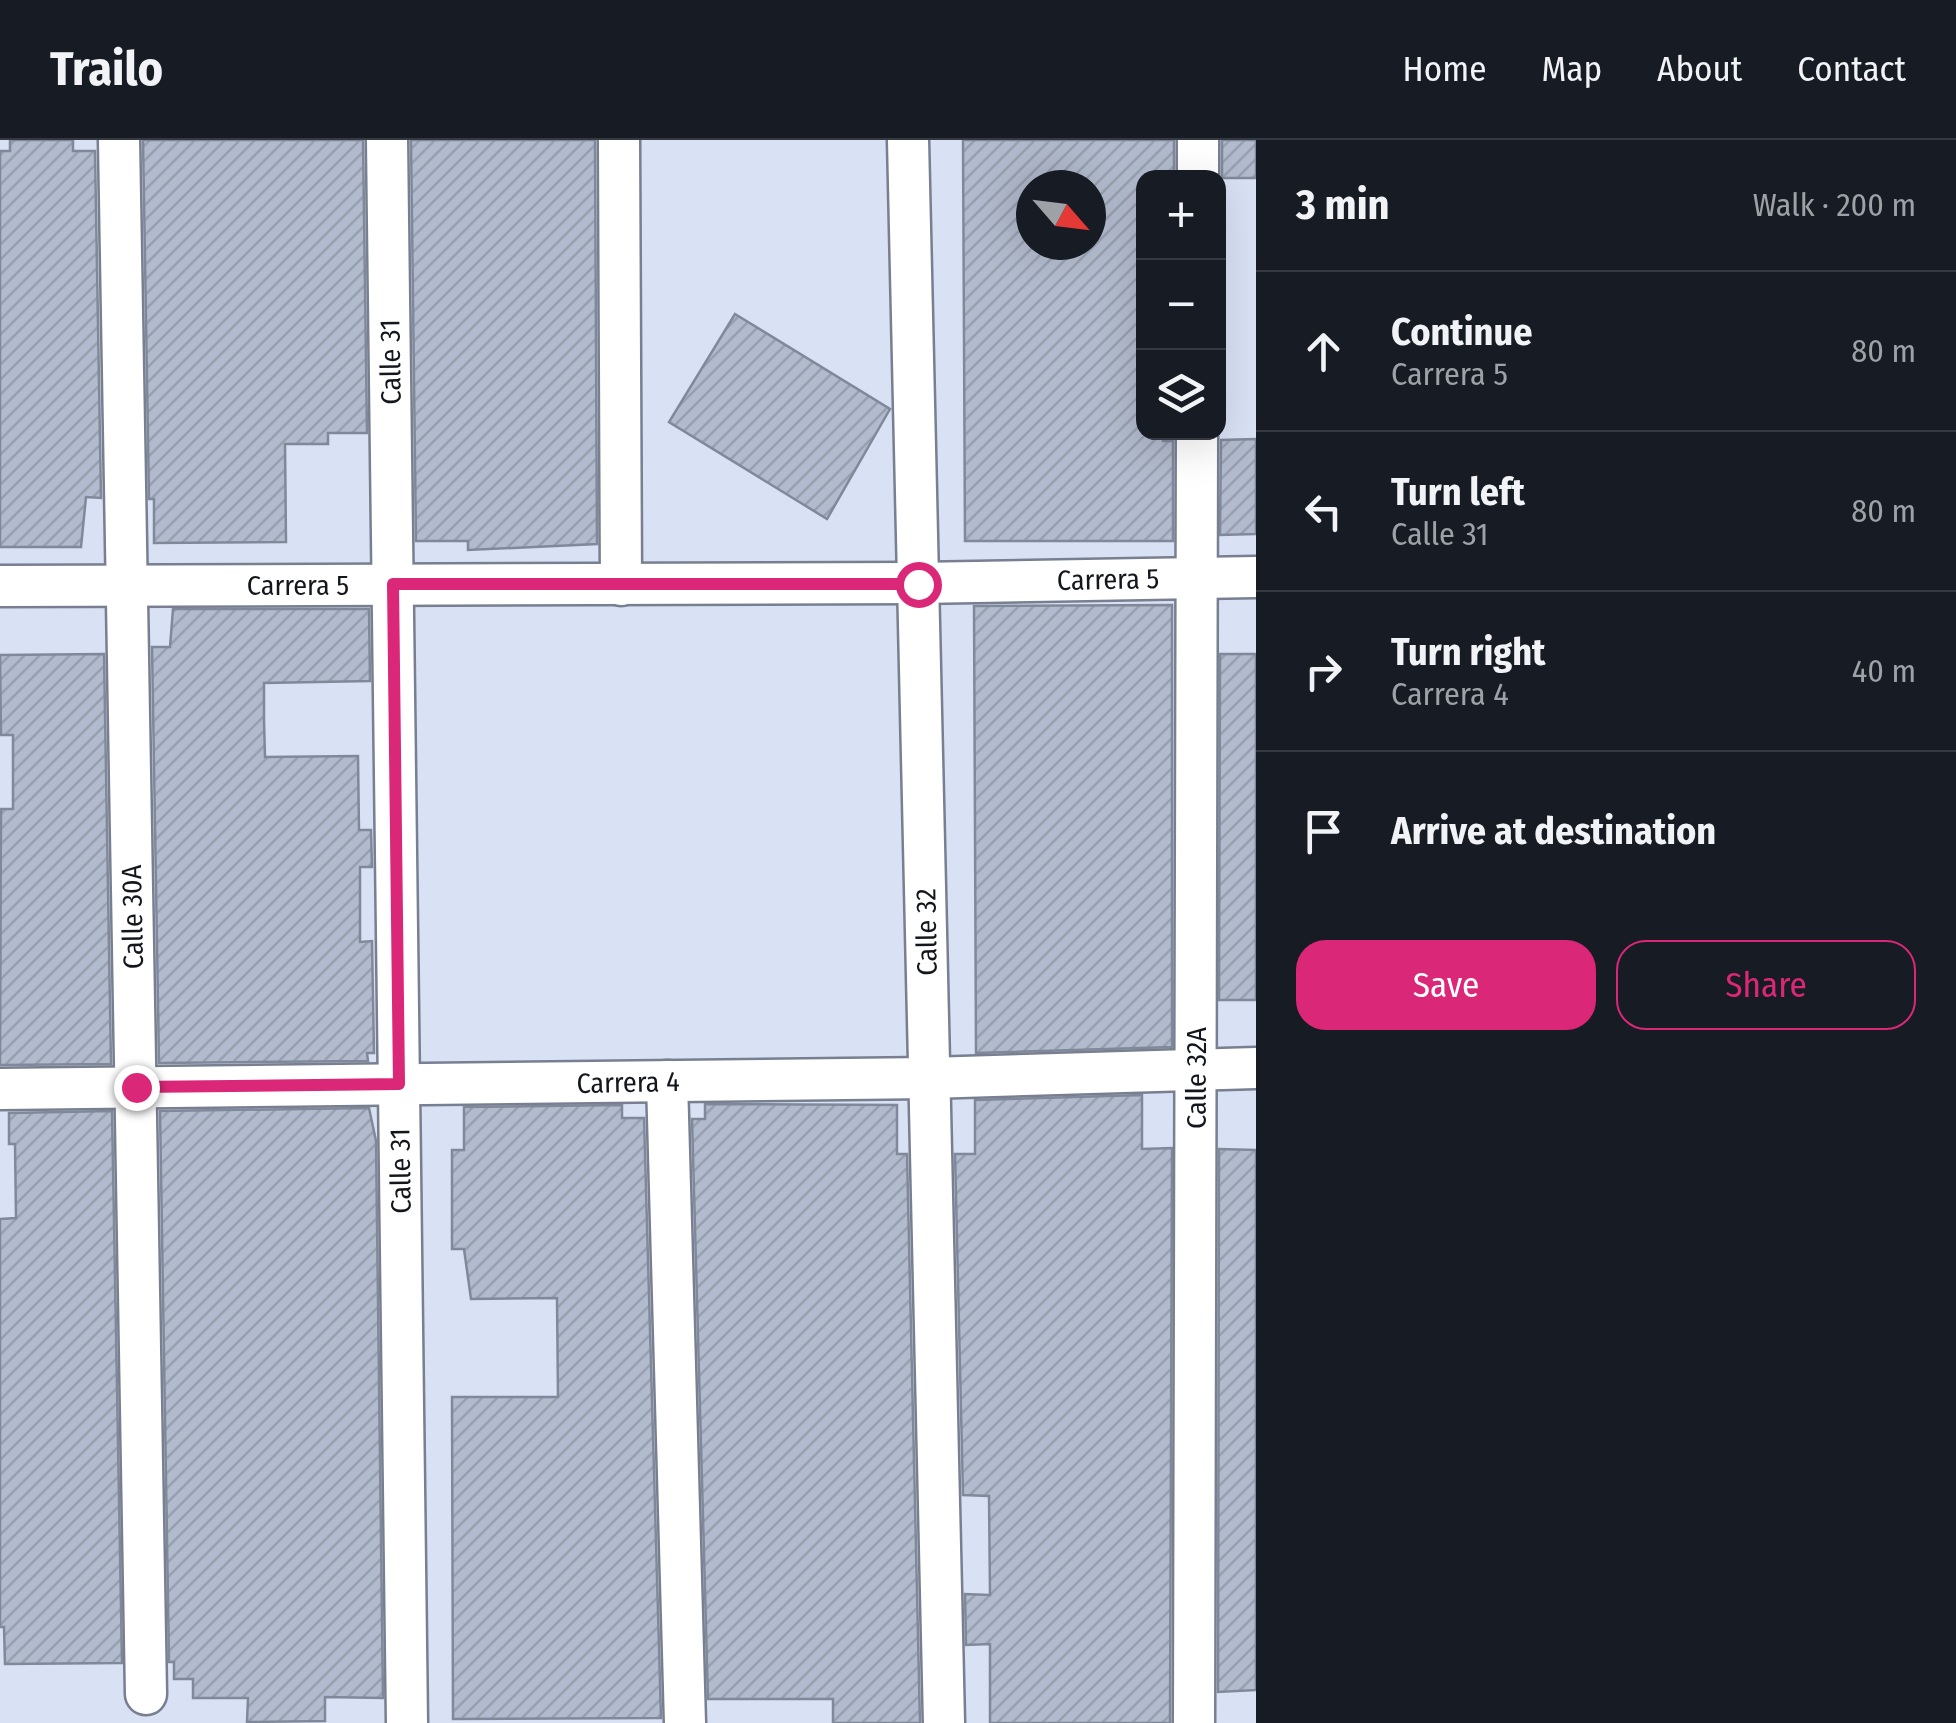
<!DOCTYPE html>
<html lang="en">
<head>
<meta charset="utf-8">
<style>
  :root { --surface:#171b24; --page:#20242c; --text:#f1f3f6; --muted:#9ea1a6; --line:#363941; --accent:#db2777 }
  body { margin:0; font-family:"Fira Sans Condensed",sans-serif; background:var(--page); color:var(--text) }
  .controls { position:absolute; right:30px; top:30px; display:grid; overflow:hidden; border-radius:20px; box-shadow:0 10px 40px #0002 }
  .controls button { width:90px; height:90px; display:grid; place-items:center; padding:0; border:0; border-bottom:2px solid var(--line); background:var(--surface); color:var(--text); font:50px sans-serif }
  .compass { position:absolute; left:1016px; top:30px; width:90px; height:90px; border-radius:50%; background:var(--surface); box-shadow:0 10px 40px #0002; rotate:118deg }
  .stop { position:absolute; width:30px; height:30px; margin:-22px; border:8px solid #db2777; border-radius:50%; background:#fff }
  .stop.end { background:#db2777; border-color:#fff; box-shadow:0 2px 10px #0008 }
  .list { margin:0; padding:0; list-style:none }
  h2 { display:flex; justify-content:space-between; align-items:center; height:130px; margin:0; padding:0 40px; font-size:42px }
  h2 small { font-size:32px; font-weight:400; color:var(--muted) }
  .list li { display:grid; grid-template-columns:65px 1fr auto; gap:30px; align-items:center; box-sizing:border-box; height:160px; padding:0 40px; border-top:2px solid var(--line) }
  .list b { display:block; font-size:38px; white-space:nowrap }
  .list p { margin:0; font-size:32px; white-space:nowrap; color:var(--muted) }
  .list em { font-size:32px; font-style:normal; color:var(--muted) }
  .actions { display:flex; gap:20px; padding:30px 40px }
  .actions a { flex:1; padding:22px 0; border:2px solid var(--accent); border-radius:30px; text-align:center; font-size:35px; color:var(--accent) }
  .actions .main { background:var(--accent); color:#fff }
  .icon { flex:none; width:55px; height:55px; fill:none; stroke:currentColor; stroke-width:2; stroke-linecap:round; stroke-linejoin:round }
  .map { position:relative; flex:none; width:1256px; height:1583px; overflow:hidden }
  header { display:flex; align-items:center; gap:60px; box-sizing:border-box; height:140px; padding:0 50px; background:var(--surface); border-bottom:2px solid var(--line) }
  header strong { font-size:48px }
  nav { display:flex; gap:55px; margin-inline-start:auto; font-size:35px }
  main { display:flex }
  aside { flex:1; background:var(--surface) }
  .map>svg:first-child { display:block }
  .building { fill:url(#building-hatch); stroke:#80899a; stroke-width:2.5; fill-rule:evenodd }
  .lines { fill:none; stroke-linecap:round; stroke-linejoin:round }
  .minor-casing { stroke:#777f90; stroke-width:45 }
  .minor { stroke:#fff; stroke-width:40 }
  .route { stroke:#db2777; stroke-width:12 }
  .labels { text-anchor:middle; stroke-width:9; stroke-linejoin:round; paint-order:stroke }
  .street-label { font-size:28px; fill:#13171d; stroke:#fff }
</style>
</head>
<body>
<header>
<strong>Trailo</strong>
<nav><a>Home</a><a>Map</a><a>About</a><a>Contact</a></nav>
</header>
<main>
<div class="map">
<svg width="1256" height="1583" viewBox="0 0 1256 1583">
  <defs>
    <pattern id="building-hatch" width="6" height="6" patternUnits="userSpaceOnUse" patternTransform="scale(2.5)"><rect width="6" height="6" fill="#b2bbcd"/><path d="M-1 1l2-2M0 6l6-6M5 7l2-2" fill="none" stroke="#98a0b0"/></pattern>
  </defs>
  <rect width="100%" height="100%" fill="#d9e2f5"/>
  <g class="building">
    <polygon points="10,0 73,0 73,11 95,11 101,358 86,357 81,407 0,407 0,11 10,11"/>
    <polygon points="143,0 363,0 367,293 328,293 328,304 285,304 286,402 154,403 154,359 149,359"/>
    <polygon points="411,0 595,0 597,404 468,410 468,401 416,401"/>
    <path d="M963,0H1174V38H1144V292H1163V301H1173V401H965ZM1031,45H1091V105H1031Z"/>
    <rect x="1222" y="0" width="34" height="38"/>
    <polygon points="735,174 890,269 827,379 669,282"/>
    <polygon points="1256,299 1256,394 1220,395 1221,300"/>
    <polygon points="1172,465 1172,907 976,913 974,466"/>
    <polygon points="369,469 370,541 264,543 264,580 265,617 358,616 359,690 371,690 372,727 360,727 360,802 372,801 374,913 367,913 368,921 159,923 152,507 170,507 173,469"/>
    <polygon points="104,514 111,924 0,925 1,669 13,669 13,595 1,595 0,515"/>
    <polygon points="1220,514 1256,514 1256,860 1219,860"/>
    <polygon points="1142,955 1142,1009 1172,1008 1170,1583 990,1583 990,1504 966,1505 965,1454 990,1455 989,1356 963,1355 955,1014 975,1014 975,960"/>
    <polygon points="705,964 897,965 897,1014 907,1014 920,1583 833,1583 833,1559 708,1559 692,979 705,979"/>
    <polygon points="622,965 622,978 644,978 661,1578 453,1579 452,1257 558,1257 557,1158 471,1159 464,1109 452,1109 452,1010 464,1010 464,967"/>
    <polygon points="369,968 376,1001 383,1558 325,1557 325,1581 247,1582 248,1558 193,1558 193,1539 174,1539 174,1522 169,1522 160,971"/>
    <polygon points="112,971 122,1523 5,1524 4,1487 0,1487 0,1079 16,1078 15,1004 9,1004 9,973"/>
    <polygon points="1219,1009 1256,1010 1256,1550 1218,1552"/>
  </g>
  <g class="lines">
    <defs>
      <g id="minor">
        <polyline points="119,0 146,1554"/>
        <polyline points="387,0 407,1583"/>
        <polyline points="619,0 621,445"/>
        <polyline points="908,0 944,1583"/>
        <polyline points="1198,38 1198,0"/>
        <polyline points="0,446 918,443 1256,437"/>
        <polyline points="667,941 685,1583"/>
        <polyline points="0,949 929,938 1256,928"/>
        <polyline points="1194,1583 1197,292"/>
      </g>
    </defs>
    <use href="#minor" class="minor-casing"/>
    <use href="#minor" class="minor"/>
  </g>
  <g class="lines">
    <polyline class="route" points="136,947 399,944 393,444 918,444"/>
  </g>
  <g class="labels">
    <g class="street-label">
      <text transform="translate(390 222) rotate(-91)" y="10">Calle 31</text>
      <text transform="translate(1108 439) rotate(-1)" y="10">Carrera 5</text>
      <text x="298" y="455">Carrera 5</text>
      <text transform="translate(132 777) rotate(-91)" y="10">Calle 30A</text>
      <text transform="translate(926 792) rotate(-91)" y="10">Calle 32</text>
      <text transform="translate(1196 938) rotate(-90)" y="10">Calle 32A</text>
      <text transform="translate(628 942) rotate(-1)" y="10">Carrera 4</text>
      <text transform="translate(400 1031) rotate(-91)" y="10">Calle 31</text>
    </g>
  </g>
</svg>
<div class="controls">
<button>+</button>
<button>−</button>
<button><svg class="icon" aria-label="layers" viewBox="0 0 24 24"><path d="M12 4l9 5-9 5-9-5zM3 14l9 5 9-5"/></svg></button>
</div>
<svg class="compass" viewBox="-18 -18 36 36"><path d="M0-13l5 13h-10z" fill="#e53935"/><path d="M0 13l5-13h-10z" fill="#9ea1a6"/></svg>
<div class="stop" style="left:918px;top:444px"></div>
<div class="stop end" style="left:136px;top:947px"></div>
</div>
<aside>
<h2>3 min<small>Walk · 200 m</small></h2>
<ul class="list">
<li><svg class="icon" aria-label="ahead" viewBox="0 0 24 24"><path d="M12 20V5M6 11l6-6 6 6"/></svg><div><b>Continue</b><p>Carrera 5</p></div><em>80 m</em></li>
<li><svg class="icon" aria-label="left" viewBox="0 0 24 24"><path d="M17 20v-9H6M10 6l-5 5 5 5"/></svg><div><b>Turn left</b><p>Calle 31</p></div><em>80 m</em></li>
<li><svg class="icon" aria-label="right" viewBox="0 0 24 24"><path d="M7 20v-9h11M14 6l5 5-5 5"/></svg><div><b>Turn right</b><p>Carrera 4</p></div><em>40 m</em></li>
<li><svg class="icon" aria-label="arrive" viewBox="0 0 24 24"><path d="M6 21V4h12l-3 4 3 4H6"/></svg><div><b>Arrive at destination</b></div></li>
</ul>
<div class="actions"><a class="main">Save</a><a>Share</a></div>
</aside>
</main>
</body>
</html>
